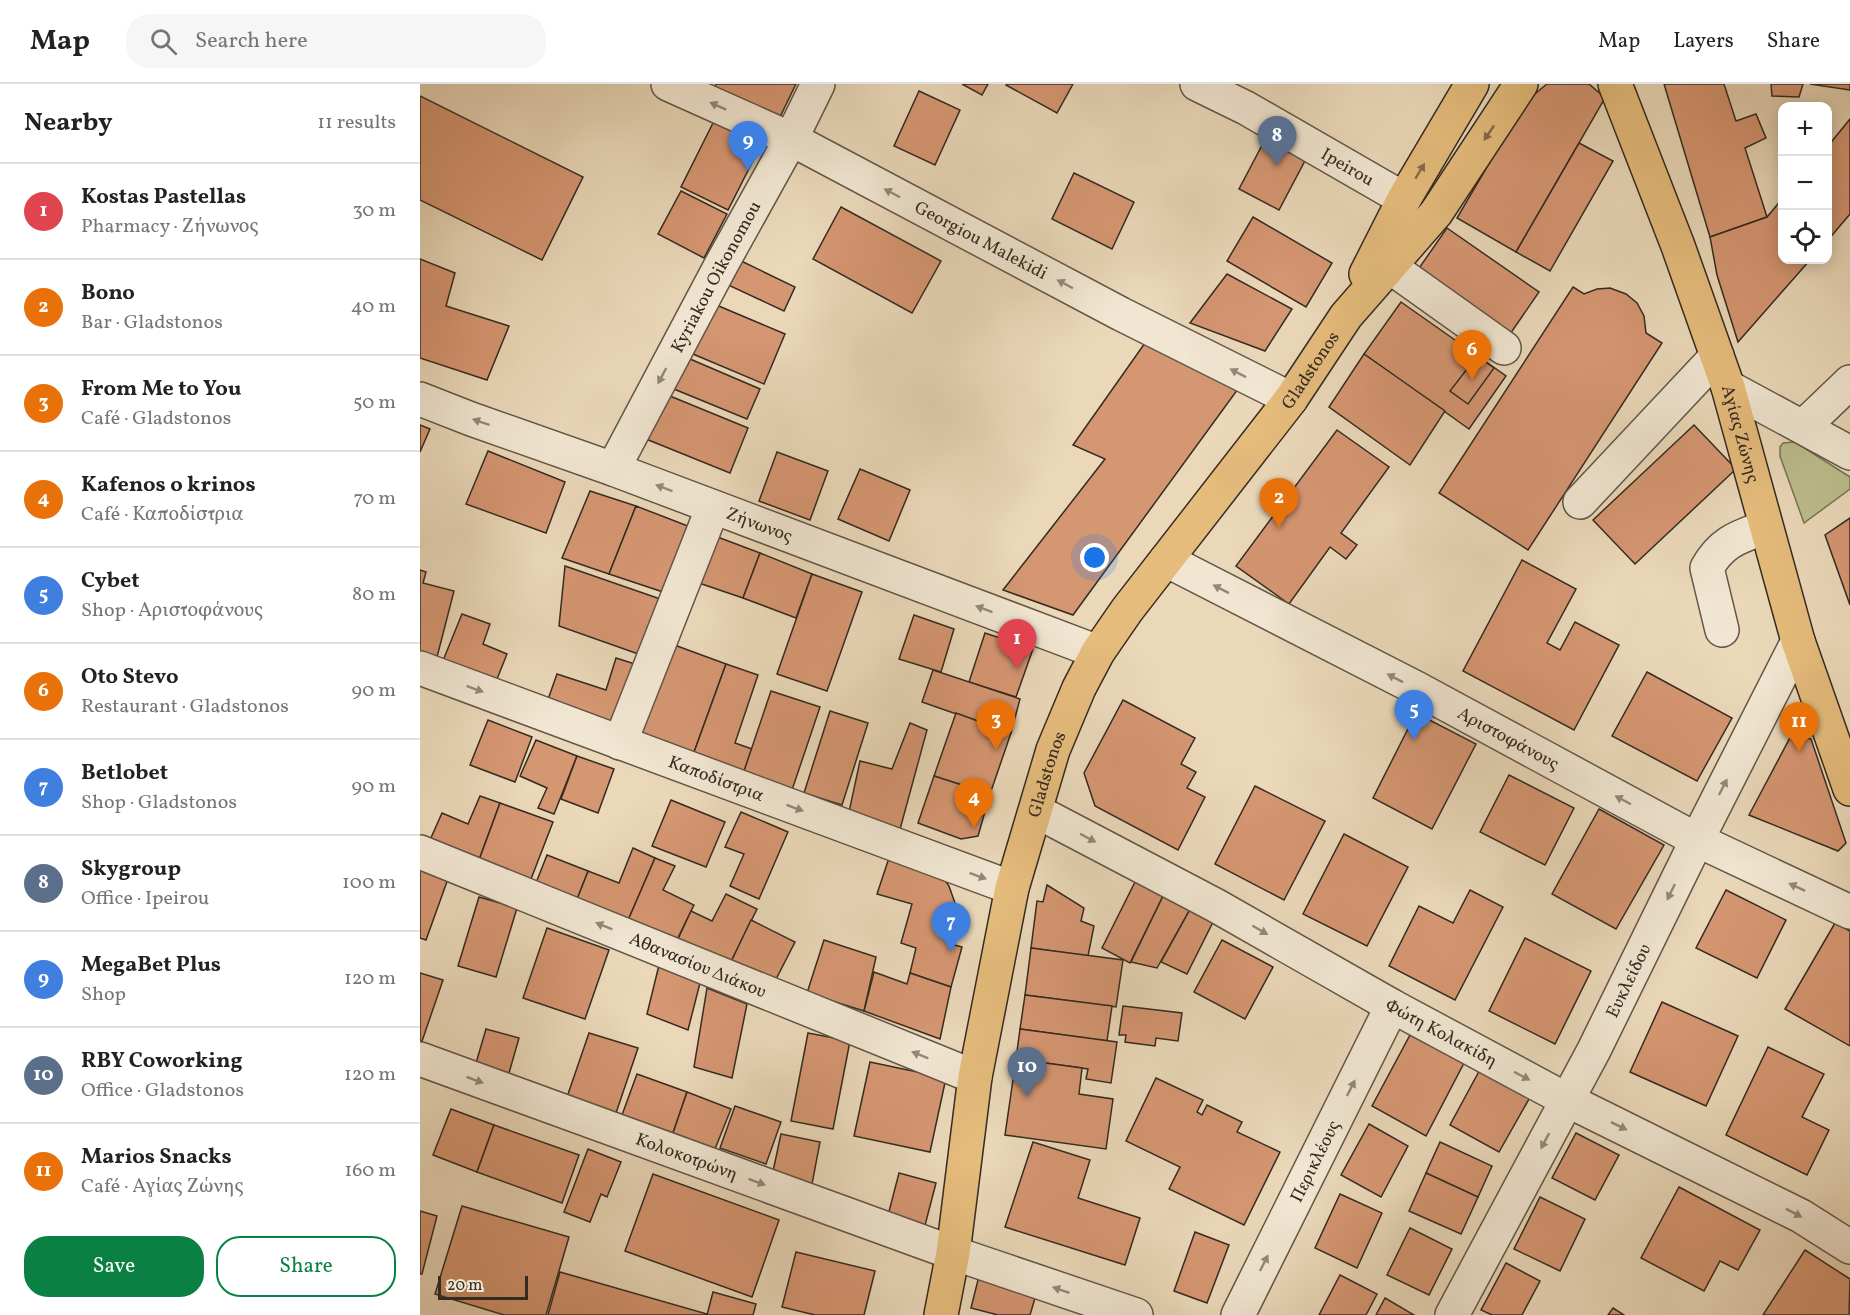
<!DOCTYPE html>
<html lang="en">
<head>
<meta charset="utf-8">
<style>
  :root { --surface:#fff; --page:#f6f6f6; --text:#222; --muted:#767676; --line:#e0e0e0; --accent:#0b8043 }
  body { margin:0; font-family:Vollkorn,serif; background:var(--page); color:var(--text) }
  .controls { position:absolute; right:18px; top:18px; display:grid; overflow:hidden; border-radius:12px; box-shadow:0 3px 15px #0003 }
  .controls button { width:54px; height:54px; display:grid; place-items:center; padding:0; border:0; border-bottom:2px solid var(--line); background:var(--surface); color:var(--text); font:30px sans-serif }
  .scale { position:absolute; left:18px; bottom:15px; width:90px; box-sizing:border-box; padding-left:6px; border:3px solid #342b21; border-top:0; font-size:16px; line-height:21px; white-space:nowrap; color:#342b21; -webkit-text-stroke:4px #f1e6d2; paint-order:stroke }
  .you { position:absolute; left:675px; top:474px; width:21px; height:21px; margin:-15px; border:4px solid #fff; border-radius:50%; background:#1a73e8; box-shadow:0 0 0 9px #1a73e833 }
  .badge { display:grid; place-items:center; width:39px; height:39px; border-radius:50%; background:var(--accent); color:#fff; font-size:20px; font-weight:700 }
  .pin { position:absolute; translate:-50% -50px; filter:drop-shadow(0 2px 3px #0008) }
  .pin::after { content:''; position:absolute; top:32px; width:21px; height:18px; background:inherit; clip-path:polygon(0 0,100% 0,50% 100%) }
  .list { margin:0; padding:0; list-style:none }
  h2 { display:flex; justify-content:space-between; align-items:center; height:78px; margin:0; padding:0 24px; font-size:26px }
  h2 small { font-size:20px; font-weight:400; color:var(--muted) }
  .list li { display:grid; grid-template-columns:39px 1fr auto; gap:18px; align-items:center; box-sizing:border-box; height:96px; padding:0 24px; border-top:2px solid var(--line) }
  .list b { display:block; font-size:22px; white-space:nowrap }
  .list p { margin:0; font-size:20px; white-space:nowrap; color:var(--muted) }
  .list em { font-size:20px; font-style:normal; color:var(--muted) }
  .actions { display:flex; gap:12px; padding:18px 24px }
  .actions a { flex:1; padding:14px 0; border:2px solid var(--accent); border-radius:24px; text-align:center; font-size:21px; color:var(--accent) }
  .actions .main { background:var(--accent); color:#fff }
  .icon { flex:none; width:33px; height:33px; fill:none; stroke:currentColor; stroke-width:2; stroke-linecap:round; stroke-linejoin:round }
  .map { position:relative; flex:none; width:1430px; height:1231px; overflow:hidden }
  header { display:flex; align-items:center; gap:36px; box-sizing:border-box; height:84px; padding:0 30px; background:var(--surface); border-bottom:2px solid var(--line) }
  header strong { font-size:28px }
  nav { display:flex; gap:33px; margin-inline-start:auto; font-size:21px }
  .search { width:420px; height:54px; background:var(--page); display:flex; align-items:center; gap:15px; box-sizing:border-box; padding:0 21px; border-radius:24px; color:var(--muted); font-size:22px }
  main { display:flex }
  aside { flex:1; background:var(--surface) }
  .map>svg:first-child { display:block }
  .green { fill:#bbbe8c; stroke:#787456; stroke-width:1.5 }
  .building { fill:#d59672; stroke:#342b21; stroke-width:1.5 }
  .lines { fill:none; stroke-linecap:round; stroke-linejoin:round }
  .minor-casing { stroke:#625647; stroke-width:36 }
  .major-casing { stroke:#342b21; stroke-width:36 }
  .minor { stroke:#f1e6d2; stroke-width:33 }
  .major { stroke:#e5bc7c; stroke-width:33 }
  .oneway { fill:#92887a }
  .oneway2 { fill:#846c4a }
  .labels { text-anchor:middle; stroke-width:5; stroke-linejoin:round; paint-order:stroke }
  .street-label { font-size:18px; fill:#342b21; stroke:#f1e6d2 }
</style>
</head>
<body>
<header>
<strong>Map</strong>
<div class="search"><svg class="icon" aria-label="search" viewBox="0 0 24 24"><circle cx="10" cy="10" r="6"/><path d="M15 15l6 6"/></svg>Search here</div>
<nav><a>Map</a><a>Layers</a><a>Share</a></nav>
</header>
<main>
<aside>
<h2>Nearby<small>11 results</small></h2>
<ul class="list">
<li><span class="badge" style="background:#e0444e">1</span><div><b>Kostas Pastellas</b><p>Pharmacy · Ζήνωνος</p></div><em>30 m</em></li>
<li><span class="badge" style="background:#e8710a">2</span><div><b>Bono</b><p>Bar · Gladstonos</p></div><em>40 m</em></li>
<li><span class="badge" style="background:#e8710a">3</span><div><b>From Me to You</b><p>Café · Gladstonos</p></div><em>50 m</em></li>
<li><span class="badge" style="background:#e8710a">4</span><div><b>Kafenos o krinos</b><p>Café · Καποδίστρια</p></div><em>70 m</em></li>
<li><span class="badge" style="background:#3f7fe0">5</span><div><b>Cybet</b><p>Shop · Αριστοφάνους</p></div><em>80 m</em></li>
<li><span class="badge" style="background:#e8710a">6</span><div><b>Oto Stevo</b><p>Restaurant · Gladstonos</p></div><em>90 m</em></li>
<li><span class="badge" style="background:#3f7fe0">7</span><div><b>Betlobet</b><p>Shop · Gladstonos</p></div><em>90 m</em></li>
<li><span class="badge" style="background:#5c6f8a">8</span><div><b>Skygroup</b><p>Office · Ipeirou</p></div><em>100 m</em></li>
<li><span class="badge" style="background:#3f7fe0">9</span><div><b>MegaBet Plus</b><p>Shop</p></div><em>120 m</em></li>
<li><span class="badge" style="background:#5c6f8a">10</span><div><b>RBY Coworking</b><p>Office · Gladstonos</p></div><em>120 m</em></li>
<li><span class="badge" style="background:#e8710a">11</span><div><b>Marios Snacks</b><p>Café · Αγίας Ζώνης</p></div><em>160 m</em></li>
</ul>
<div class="actions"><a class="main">Save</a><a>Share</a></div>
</aside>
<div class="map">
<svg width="1430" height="1231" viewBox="0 0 1430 1231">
  <rect width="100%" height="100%" fill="#ead8b9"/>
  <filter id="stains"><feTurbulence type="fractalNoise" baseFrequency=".00333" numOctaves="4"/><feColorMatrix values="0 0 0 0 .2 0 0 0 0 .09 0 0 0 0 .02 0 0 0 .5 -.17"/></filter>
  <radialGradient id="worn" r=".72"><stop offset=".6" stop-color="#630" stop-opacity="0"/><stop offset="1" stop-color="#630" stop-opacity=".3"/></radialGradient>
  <polygon class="green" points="1375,358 1430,393 1430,405 1384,439 1360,372 1360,363 1363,359"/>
  <g class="building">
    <polygon points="296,0 376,0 358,37 293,5"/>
    <polygon points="542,0 568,0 562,11"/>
    <polygon points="587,0 653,0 637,29 586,1"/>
    <polygon points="1127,0 1169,0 1185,14 1096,168 1037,134 1105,18"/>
    <polygon points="1244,0 1304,0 1316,37 1336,30 1346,54 1325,64 1347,133 1290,153"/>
    <polygon points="1351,0 1383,0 1379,13 1352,12"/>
    <polygon points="1390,0 1430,0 1430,6"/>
    <polygon points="499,7 540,26 515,81 474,62"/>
    <polygon points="0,12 163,93 122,176 0,116"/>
    <polygon points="295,35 342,59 308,126 261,103"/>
    <polygon points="1430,35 1430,130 1408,156 1408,62"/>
    <polygon points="848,50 888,71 859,126 819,105"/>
    <polygon points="1159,59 1193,77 1130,187 1096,168"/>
    <polygon points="654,89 714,118 692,165 632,135"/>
    <polygon points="261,107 307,130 284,174 238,150"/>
    <polygon points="1362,115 1362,176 1390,176 1318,258 1297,191 1290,153 1347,133"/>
    <polygon points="421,123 521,177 492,229 393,175"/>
    <polygon points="833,133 912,179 886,223 807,177"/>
    <polygon points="1027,144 1119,208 1088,253 995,190"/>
    <polygon points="0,175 35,189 26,222 89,242 67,296 0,274"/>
    <polygon points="317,175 375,203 364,227 306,200"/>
    <polygon points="807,190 872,225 845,267 770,239"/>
    <polygon points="1153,203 1164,210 1177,205 1190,204 1206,210 1217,219 1224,232 1226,249 1242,259 1108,466 1019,409"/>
    <polygon points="981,218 1086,292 1049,345 944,270"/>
    <polygon points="294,220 365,250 344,300 273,270"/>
    <polygon points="732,249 818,305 653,531 583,506 685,375 653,361"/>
    <polygon points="944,270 1025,327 990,381 909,323"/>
    <polygon points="263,272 340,305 327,335 249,303"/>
    <polygon points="1057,272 1074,284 1048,320 1030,307"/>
    <polygon points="245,310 328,344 310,389 226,355"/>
    <polygon points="0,341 10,345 0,368"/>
    <polygon points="1274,341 1316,385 1215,480 1173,436"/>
    <polygon points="917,346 969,383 921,449 937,461 926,475 910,463 869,520 816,482"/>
    <polygon points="68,367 145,398 126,449 46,420"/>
    <polygon points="357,368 408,387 390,436 339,417"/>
    <polygon points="440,385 490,406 469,457 418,435"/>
    <polygon points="170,407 216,422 189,490 142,474"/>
    <polygon points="216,422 273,444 249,510 189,490"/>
    <polygon points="1430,434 1430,521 1405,451"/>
    <polygon points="287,449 340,469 323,514 270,496"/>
    <polygon points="340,469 392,490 376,534 323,514"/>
    <polygon points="1102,476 1156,505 1127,559 1140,566 1155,538 1199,561 1154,646 1043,587"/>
    <polygon points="145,482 246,517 224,572 139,542"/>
    <polygon points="0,486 6,488 3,499 34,507 17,573 0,569"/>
    <polygon points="392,490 442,508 407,607 357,590"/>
    <polygon points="42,530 70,540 63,560 87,570 75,600 22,579"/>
    <polygon points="494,531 534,545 521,588 479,575"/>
    <polygon points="565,549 613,565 596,613 549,598"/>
    <polygon points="249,559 306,580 273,671 215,650"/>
    <polygon points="196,574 218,581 197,645 126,621 137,590 186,606"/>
    <polygon points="306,580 338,591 315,659 332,665 323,690 273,671"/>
    <polygon points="513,586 600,615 591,649 502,618"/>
    <polygon points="1227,588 1312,634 1277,697 1192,652"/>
    <polygon points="351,607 400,623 372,706 323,690"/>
    <polygon points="703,616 775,654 761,680 776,688 767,704 785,713 758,766 675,722 664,689"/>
    <polygon points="410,627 448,639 422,721 384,709"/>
    <polygon points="536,629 591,649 570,710 514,692"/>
    <polygon points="996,629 1056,660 1012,745 953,714"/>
    <polygon points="68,636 112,653 95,698 50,681"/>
    <polygon points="490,639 507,646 479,749 429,728 440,677 472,685"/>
    <polygon points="1372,650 1391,655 1426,759 1418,767 1329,731"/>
    <polygon points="116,656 157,672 134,730 118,724 127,704 100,692"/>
    <polygon points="157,672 194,685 178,729 141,715"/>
    <polygon points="1089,691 1154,724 1125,781 1060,748"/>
    <polygon points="514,692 570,710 558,752 541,755 498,739"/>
    <polygon points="835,702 905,737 864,816 795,780"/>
    <polygon points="60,712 80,719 59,776 10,756 22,729 48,740"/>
    <polygon points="251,716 305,738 286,783 232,762"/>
    <polygon points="80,719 133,738 111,795 59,776"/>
    <polygon points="1179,725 1244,761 1196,845 1132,810"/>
    <polygon points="321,728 368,748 339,815 310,802 324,770 305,763"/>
    <polygon points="924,750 988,783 947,862 883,830"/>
    <polygon points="213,764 235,774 206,841 155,820 168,787 199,799"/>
    <polygon points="127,771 168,787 155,820 114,804"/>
    <polygon points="235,774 255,782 243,806 274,821 254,862 206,841"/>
    <polygon points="469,774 522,792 529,802 535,819 527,859 542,863 531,903 490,889 496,864 481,859 492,820 457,810"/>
    <polygon points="0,782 29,792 6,856 0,854"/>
    <polygon points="718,792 746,806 710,879 682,864"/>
    <polygon points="627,801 664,824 661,837 674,842 668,872 611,864 617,817 623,818"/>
    <polygon points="746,806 773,820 737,884 711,878"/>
    <polygon points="1050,806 1083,823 1035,916 969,882 999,822 1033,839"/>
    <polygon points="1306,806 1366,836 1337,894 1276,864"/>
    <polygon points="306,810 337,825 310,880 258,855 271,827 292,837"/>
    <polygon points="59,813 97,824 76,893 38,882"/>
    <polygon points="773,820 796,832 767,890 741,878"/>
    <polygon points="331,836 375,858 353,901 310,880"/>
    <polygon points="1415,839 1430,847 1430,962 1365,925"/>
    <polygon points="127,844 189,866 165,935 103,914"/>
    <polygon points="1105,854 1171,887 1135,960 1069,927"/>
    <polygon points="404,856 456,873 444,927 387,909"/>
    <polygon points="802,856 853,883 825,935 774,908"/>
    <polygon points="611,864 703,876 696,923 605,911"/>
    <polygon points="239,881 280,899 268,946 227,930"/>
    <polygon points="454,888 487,900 490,889 531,903 520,955 444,927"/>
    <polygon points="0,889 23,896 0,963"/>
    <polygon points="287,904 327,920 312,994 274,983"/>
    <polygon points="605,911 692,922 687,957 600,945"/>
    <polygon points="1242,918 1318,952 1286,1022 1210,988"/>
    <polygon points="703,922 762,929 758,957 736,954 735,962 705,958 706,951 699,951"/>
    <polygon points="66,945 99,954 89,989 56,979"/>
    <polygon points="600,945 697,958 691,999 666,995 668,985 596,975"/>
    <polygon points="169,949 218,964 196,1029 147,1013"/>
    <polygon points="388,949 430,957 413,1045 371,1037"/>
    <polygon points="990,951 1044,979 1006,1052 952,1022"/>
    <polygon points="1348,963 1404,990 1382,1033 1409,1046 1387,1091 1306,1051"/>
    <polygon points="596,975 662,984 659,1010 693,1015 686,1065 585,1051"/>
    <polygon points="450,978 526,994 510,1068 434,1052"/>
    <polygon points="1063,980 1113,1008 1079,1068 1030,1041"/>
    <polygon points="217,990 267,1008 253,1049 202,1031"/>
    <polygon points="736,994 783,1016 777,1028 782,1031 787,1021 797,1026 822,1038 817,1048 860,1068 824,1141 749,1105 760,1083 706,1057"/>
    <polygon points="267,1008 311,1025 295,1065 253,1049"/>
    <polygon points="315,1022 361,1038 346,1080 300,1064"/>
    <polygon points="31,1025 74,1041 57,1088 13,1071"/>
    <polygon points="949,1040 988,1062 961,1113 921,1091"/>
    <polygon points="74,1041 159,1071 142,1119 57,1088"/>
    <polygon points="1156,1049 1199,1071 1175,1116 1132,1094"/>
    <polygon points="361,1050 400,1058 392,1100 352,1092"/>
    <polygon points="613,1058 670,1076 658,1114 720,1134 705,1181 585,1143"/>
    <polygon points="1020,1058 1072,1082 1058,1113 1006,1089"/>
    <polygon points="168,1065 201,1078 187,1113 181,1110 170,1138 144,1128"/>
    <polygon points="479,1089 516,1099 503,1149 466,1139"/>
    <polygon points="1006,1089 1058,1113 1041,1150 989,1127"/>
    <polygon points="233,1090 359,1136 332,1213 205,1167"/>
    <polygon points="1259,1103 1340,1146 1318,1186 1300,1177 1284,1207 1221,1174"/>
    <polygon points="920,1110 962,1129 937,1184 895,1164"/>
    <polygon points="1120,1113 1165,1135 1140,1187 1094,1165"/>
    <polygon points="42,1122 149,1153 126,1231 84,1231 15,1210"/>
    <polygon points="0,1127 17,1132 2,1190 0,1190"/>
    <polygon points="990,1144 1032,1165 1009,1211 967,1191"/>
    <polygon points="775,1148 809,1161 787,1219 754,1207"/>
    <polygon points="1385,1166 1430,1195 1429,1231 1343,1231"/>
    <polygon points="376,1168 455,1187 444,1231 395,1231 362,1223"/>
    <polygon points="1086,1179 1120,1197 1102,1231 1072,1231 1061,1226"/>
    <polygon points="140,1188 287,1230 287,1231 128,1231"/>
    <polygon points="560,1188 618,1204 610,1231 578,1231 551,1224"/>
    <polygon points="920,1191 957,1210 946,1231 899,1231"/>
    <polygon points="293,1208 336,1220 333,1231 287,1231"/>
    <polygon points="965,1214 994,1231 956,1231"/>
    <polygon points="1193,1224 1204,1231 1188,1231"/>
  </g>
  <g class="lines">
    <defs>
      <g id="minor">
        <path id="s1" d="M248,0L371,55L701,230L871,315"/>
        <path id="s2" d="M777,0L826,24L984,115"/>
        <polyline points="969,182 1084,264"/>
        <polyline points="1308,303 1430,369"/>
        <path id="s3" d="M0,315L51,335L193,385L678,568"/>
        <polyline points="1383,343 1430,298"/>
        <path id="s4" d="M193,385L300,183L371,55L398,0"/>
        <polyline points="1160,418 1297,272"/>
        <path id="s5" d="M746,476L998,605L1277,756L1430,828"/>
        <path d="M1302,546L1287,484C1302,457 1319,453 1346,443"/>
        <path id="s6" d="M0,584L592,804"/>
        <polyline points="200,659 293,423"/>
        <path id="s7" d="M616,727L795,821L972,922L1147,1016L1381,1132L1430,1163"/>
        <path id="s8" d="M0,768L555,993"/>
        <path id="s9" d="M0,975L533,1169L716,1231"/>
        <path id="s10" d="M818,1231L972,922"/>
        <path id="s11" d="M1032,1231L1174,966L1277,756L1378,557"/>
      </g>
      <g id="major">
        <path id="s12" d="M1195,0L1258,162L1308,303L1378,557L1430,705"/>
        <polyline points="946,190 984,115 1052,0"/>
        <path id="s13" d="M521,1231L533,1169L555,993L592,804L633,666L659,604L678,568L707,526L871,315L926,232L1016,129L1101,0"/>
      </g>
    </defs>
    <use href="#minor" class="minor-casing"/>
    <use href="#major" class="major-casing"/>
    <use href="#minor" class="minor"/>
    <use href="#major" class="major"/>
  </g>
  <defs><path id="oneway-solid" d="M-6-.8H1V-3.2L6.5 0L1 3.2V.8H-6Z" transform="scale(1.5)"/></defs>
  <g class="oneway">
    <use href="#oneway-solid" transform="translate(298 22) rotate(-156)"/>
    <use href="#oneway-solid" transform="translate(472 109) rotate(-152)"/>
    <use href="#oneway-solid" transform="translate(645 200) rotate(-152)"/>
    <use href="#oneway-solid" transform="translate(818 289) rotate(-153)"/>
    <use href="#oneway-solid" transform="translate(242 292) rotate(118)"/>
    <use href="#oneway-solid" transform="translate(61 338) rotate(-161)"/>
    <use href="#oneway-solid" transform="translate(244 404) rotate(-159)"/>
    <use href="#oneway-solid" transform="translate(801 505) rotate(-153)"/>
    <use href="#oneway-solid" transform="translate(564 525) rotate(-159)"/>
    <use href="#oneway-solid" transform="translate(975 594) rotate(-153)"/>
    <use href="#oneway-solid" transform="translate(55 605) rotate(20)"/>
    <use href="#oneway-solid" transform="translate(1303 703) rotate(-63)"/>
    <use href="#oneway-solid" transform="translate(1203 716) rotate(-152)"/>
    <use href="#oneway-solid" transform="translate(375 724) rotate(20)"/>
    <use href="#oneway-solid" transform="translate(668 754) rotate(28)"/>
    <use href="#oneway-solid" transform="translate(558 792) rotate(20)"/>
    <use href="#oneway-solid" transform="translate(1377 803) rotate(-155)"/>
    <use href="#oneway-solid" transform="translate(1251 808) rotate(116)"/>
    <use href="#oneway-solid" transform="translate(184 842) rotate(-158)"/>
    <use href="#oneway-solid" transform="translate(840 846) rotate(30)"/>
    <use href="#oneway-solid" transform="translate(500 971) rotate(-158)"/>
    <use href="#oneway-solid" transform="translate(1102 992) rotate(28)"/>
    <use href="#oneway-solid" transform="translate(55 996) rotate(20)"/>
    <use href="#oneway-solid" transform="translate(931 1004) rotate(-63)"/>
    <use href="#oneway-solid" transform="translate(1199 1042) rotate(26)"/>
    <use href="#oneway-solid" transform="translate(1125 1057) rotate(118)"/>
    <use href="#oneway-solid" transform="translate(337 1098) rotate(20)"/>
    <use href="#oneway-solid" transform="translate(1374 1129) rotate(27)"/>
    <use href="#oneway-solid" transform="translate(844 1179) rotate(-63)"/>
    <use href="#oneway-solid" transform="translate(641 1206) rotate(-161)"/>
  </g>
  <g class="oneway2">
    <use href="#oneway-solid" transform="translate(1069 49) rotate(124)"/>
    <use href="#oneway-solid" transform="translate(1000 87) rotate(-59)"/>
  </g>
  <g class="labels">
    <g class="street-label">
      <text dy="6" stroke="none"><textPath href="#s2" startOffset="172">Ipeirou</textPath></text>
      <text dy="6" stroke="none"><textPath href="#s1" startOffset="350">Georgiou Malekidi</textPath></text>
      <text dy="6" stroke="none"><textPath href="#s4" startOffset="218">Kyriakou Oikonomou</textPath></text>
      <text dy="6" stroke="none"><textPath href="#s13" startOffset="1038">Gladstonos</textPath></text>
      <text dy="6" stroke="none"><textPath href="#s12" startOffset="372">Αγίας Ζώνης</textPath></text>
      <text dy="6" stroke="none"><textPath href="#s3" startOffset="362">Ζήνωνος</textPath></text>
      <text dy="6" stroke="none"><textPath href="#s5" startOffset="386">Αριστοφάνους</textPath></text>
      <text dy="6" stroke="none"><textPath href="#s13" startOffset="552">Gladstonos</textPath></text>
      <text dy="6" stroke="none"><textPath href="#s6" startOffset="316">Καποδίστρια</textPath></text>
      <text dy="6" stroke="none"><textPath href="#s8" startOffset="300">Αθανασίου Διάκου</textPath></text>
      <text dy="6" stroke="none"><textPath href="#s11" startOffset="378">Ευκλείδου</textPath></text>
      <text dy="6" stroke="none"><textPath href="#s7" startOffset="462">Φώτη Κολακίδη</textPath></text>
      <text dy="6" stroke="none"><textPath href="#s9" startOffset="284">Κολοκοτρώνη</textPath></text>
      <text dy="6" stroke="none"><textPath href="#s10" startOffset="172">Περικλέους</textPath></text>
    </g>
  </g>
  <rect width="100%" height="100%" filter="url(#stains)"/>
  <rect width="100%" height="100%" fill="url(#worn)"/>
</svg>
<div class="controls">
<button>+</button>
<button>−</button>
<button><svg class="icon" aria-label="locate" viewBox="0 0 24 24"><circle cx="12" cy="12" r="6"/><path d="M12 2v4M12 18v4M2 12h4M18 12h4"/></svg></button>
</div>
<div class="scale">20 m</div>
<div class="you"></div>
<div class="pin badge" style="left:597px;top:585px;background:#e0444e">1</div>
<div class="pin badge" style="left:859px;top:444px;background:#e8710a">2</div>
<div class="pin badge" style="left:576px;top:666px;background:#e8710a">3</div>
<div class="pin badge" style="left:554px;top:744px;background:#e8710a">4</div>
<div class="pin badge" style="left:994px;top:656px;background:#3f7fe0">5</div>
<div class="pin badge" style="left:1052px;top:296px;background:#e8710a">6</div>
<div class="pin badge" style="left:531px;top:868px;background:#3f7fe0">7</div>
<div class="pin badge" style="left:857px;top:82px;background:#5c6f8a">8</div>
<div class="pin badge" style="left:328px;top:87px;background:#3f7fe0">9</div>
<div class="pin badge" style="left:607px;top:1013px;background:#5c6f8a">10</div>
<div class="pin badge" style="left:1379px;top:668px;background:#e8710a">11</div>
</div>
</main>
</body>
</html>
